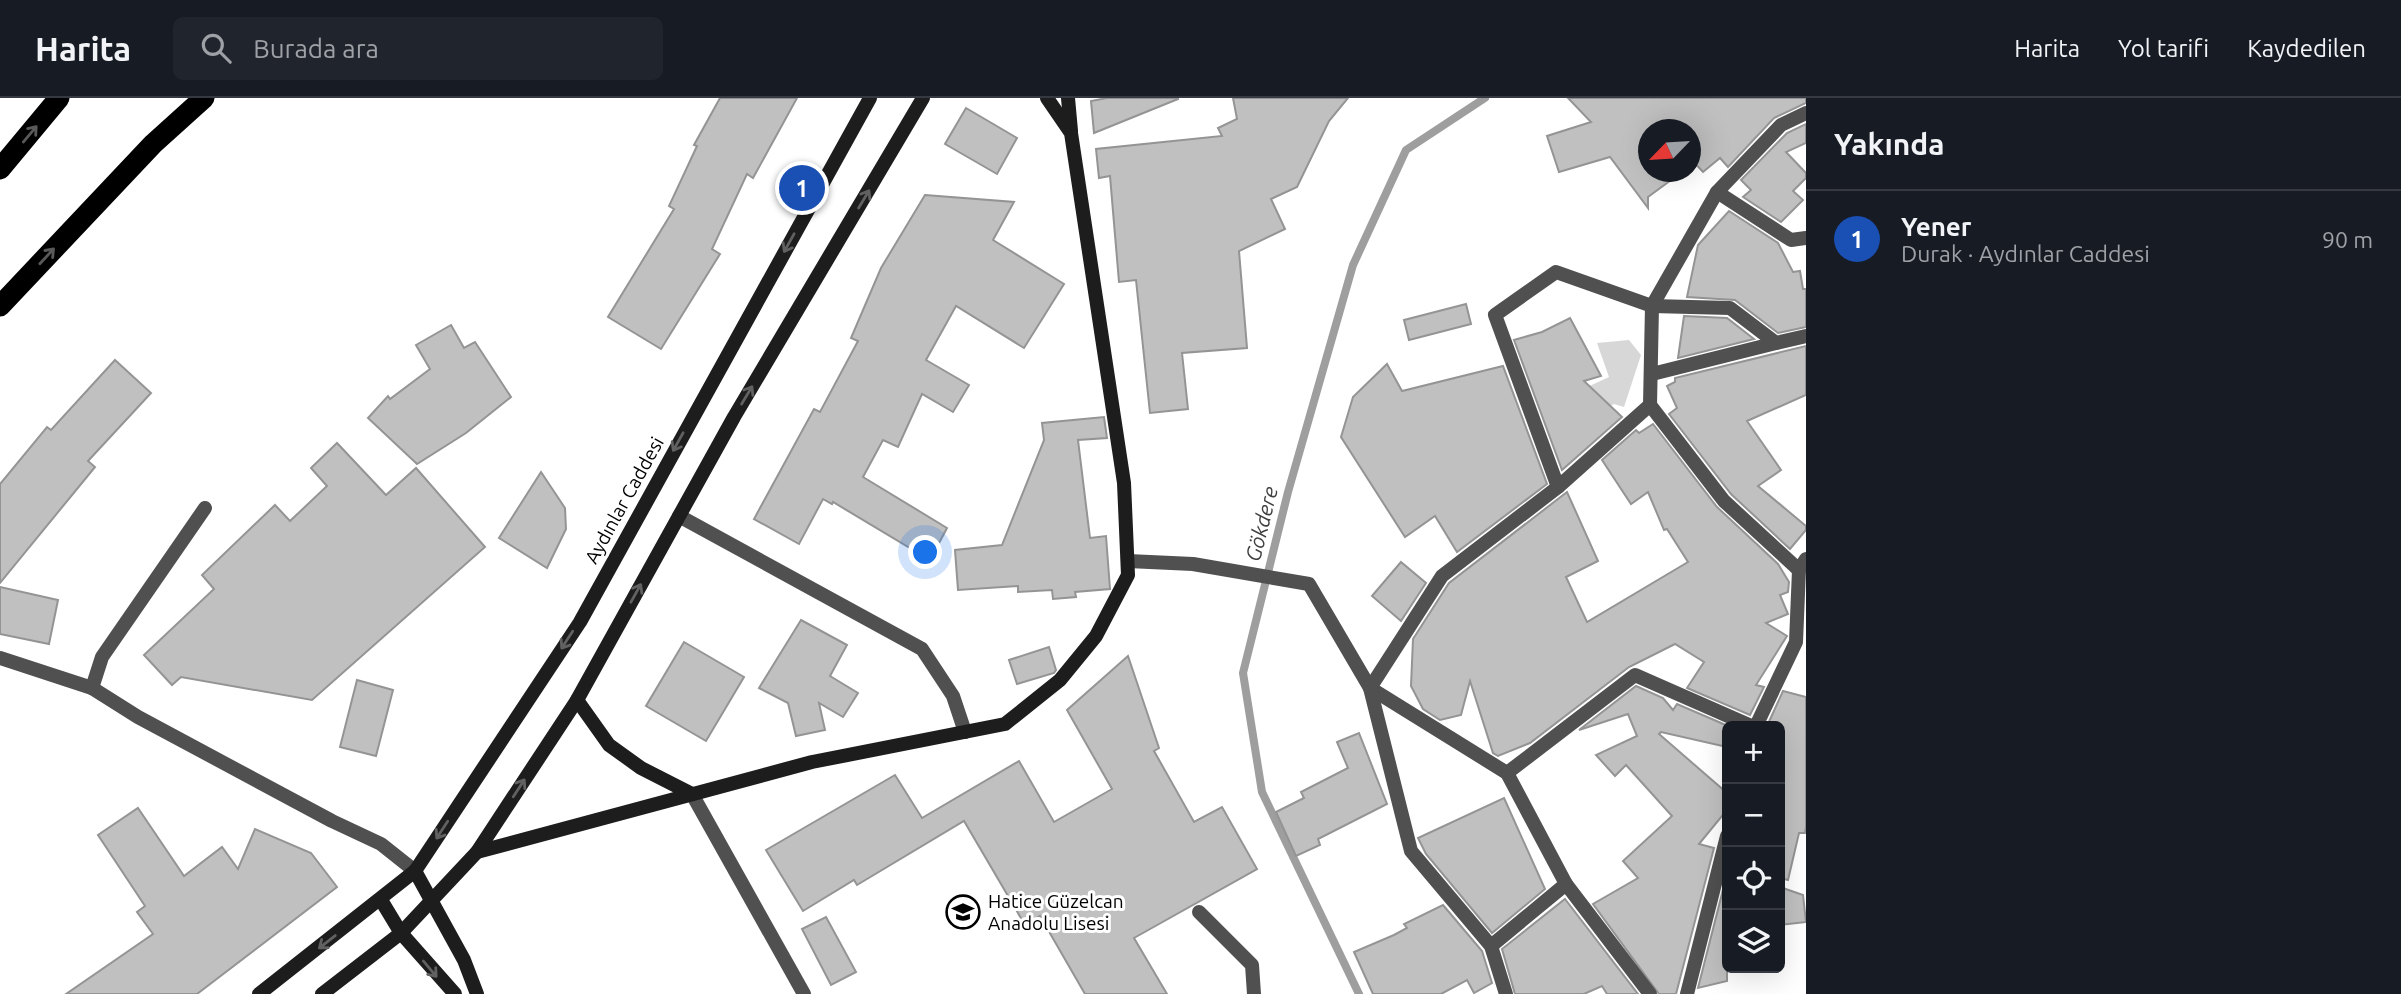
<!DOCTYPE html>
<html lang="tr">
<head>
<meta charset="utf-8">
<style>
  :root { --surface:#171b24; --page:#20242c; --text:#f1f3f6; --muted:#9ea1a6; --line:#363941; --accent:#0b8043 }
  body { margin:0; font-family:Ubuntu,sans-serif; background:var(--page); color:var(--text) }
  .controls { position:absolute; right:21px; bottom:21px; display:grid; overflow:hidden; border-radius:10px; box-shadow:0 7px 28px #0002 }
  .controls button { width:63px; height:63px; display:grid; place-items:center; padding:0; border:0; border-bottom:2px solid var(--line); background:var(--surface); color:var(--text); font:35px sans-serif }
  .compass { position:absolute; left:1638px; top:21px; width:63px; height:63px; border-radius:50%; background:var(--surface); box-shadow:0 7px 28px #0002; rotate:245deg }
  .you { position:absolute; left:926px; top:455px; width:24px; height:24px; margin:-18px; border:5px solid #fff; border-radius:50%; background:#1a73e8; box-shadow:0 0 0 10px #1a73e833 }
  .badge { display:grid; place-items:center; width:46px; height:46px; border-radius:50%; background:var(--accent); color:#fff; font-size:23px; font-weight:700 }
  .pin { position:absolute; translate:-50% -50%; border:4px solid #fff; box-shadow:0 2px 7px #0006 }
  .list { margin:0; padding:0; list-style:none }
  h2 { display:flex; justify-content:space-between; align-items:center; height:91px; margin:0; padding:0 28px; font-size:30px }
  h2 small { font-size:23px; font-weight:400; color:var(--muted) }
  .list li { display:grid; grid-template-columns:46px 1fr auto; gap:21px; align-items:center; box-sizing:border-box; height:98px; padding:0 28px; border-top:2px solid var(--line) }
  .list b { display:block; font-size:26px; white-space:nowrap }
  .list p { margin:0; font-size:23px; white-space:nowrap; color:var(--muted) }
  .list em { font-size:23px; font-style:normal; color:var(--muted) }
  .icon { flex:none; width:38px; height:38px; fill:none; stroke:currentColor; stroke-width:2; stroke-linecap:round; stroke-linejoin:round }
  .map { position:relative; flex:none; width:1806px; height:896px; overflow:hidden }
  header { display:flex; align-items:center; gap:42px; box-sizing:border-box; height:98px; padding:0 35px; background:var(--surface); border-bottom:2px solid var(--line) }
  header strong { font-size:33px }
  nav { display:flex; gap:38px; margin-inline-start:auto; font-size:24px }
  .search { width:490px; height:63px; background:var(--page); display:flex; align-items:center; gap:18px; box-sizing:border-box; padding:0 24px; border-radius:10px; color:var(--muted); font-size:26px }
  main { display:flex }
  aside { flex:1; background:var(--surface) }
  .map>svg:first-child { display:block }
  .green { fill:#d7d7d7 }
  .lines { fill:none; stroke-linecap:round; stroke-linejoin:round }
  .stream { stroke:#9e9e9e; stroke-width:8 }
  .building { fill:#c0c0c0; stroke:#949494; stroke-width:2 }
  .lane { stroke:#505050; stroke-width:14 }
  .street { stroke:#505050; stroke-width:14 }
  .secondary { stroke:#1d1d1d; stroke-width:14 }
  .highway { stroke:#000; stroke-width:21 }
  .oneway { stroke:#595959 }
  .oneway2 { stroke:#616161 }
  .labels { text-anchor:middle; stroke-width:6; stroke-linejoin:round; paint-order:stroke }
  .street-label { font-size:19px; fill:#000; stroke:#fff }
  .poi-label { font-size:19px; fill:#000; stroke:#fff; text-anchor:start }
  .water-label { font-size:21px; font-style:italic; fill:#3f3f3f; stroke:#fff }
</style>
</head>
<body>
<header>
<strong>Harita</strong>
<div class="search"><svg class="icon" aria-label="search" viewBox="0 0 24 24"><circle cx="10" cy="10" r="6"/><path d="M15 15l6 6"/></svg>Burada ara</div>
<nav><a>Harita</a><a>Yol tarifi</a><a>Kaydedilen</a></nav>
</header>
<main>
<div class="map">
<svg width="1806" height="896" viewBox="0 0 1806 896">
  <rect width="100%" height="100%" fill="#fff"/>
  <polygon class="green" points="1629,242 1641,257 1624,309 1614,306 1582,323 1570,297 1609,279 1597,245"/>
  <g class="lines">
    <polyline class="stream" points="1359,896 1262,694 1243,575 1288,394 1353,167 1406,52 1485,0"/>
  </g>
  <g class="building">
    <polygon points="720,0 797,0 753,80 747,76 712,151 720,156 661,251 608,219 674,111 669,108 697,48 694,47"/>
    <polygon points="1107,0 1178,0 1178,1 1094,35 1091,3"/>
    <polygon points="1233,0 1348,0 1329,23 1297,89 1271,101 1285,131 1239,153 1247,250 1182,255 1188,311 1150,315 1136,182 1119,184 1110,78 1099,80 1096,51 1222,38 1218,30 1237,21"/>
    <polygon points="1568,0 1806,0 1806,5 1774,20 1728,69 1720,60 1703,74 1690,60 1690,32 1648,32 1648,74 1682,74 1648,99 1648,110 1610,59 1559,74 1547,38 1591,24"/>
    <polygon points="966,10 1017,40 997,76 945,46"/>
    <polygon points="1806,26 1806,45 1786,54 1806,75 1806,80 1793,93 1803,102 1781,124 1743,99 1751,92 1741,82 1787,35"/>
    <polygon points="925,97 1014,104 993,142 1064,186 1024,250 956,208 926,262 969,287 953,314 922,296 898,349 883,342 863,379 947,430 930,462 833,404 832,406 823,401 799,446 754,421 814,311 820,314 858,243 851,240 881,170"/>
    <polygon points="1729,113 1778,145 1793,174 1800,173 1803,191 1806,191 1806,229 1778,235 1735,202 1687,199 1698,147"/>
    <polygon points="1466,206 1471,226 1409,242 1404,222"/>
    <polygon points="1684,218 1727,220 1754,241 1678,260"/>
    <polygon points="1570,220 1601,278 1584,283 1622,319 1562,372 1514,242 1542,234"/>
    <polygon points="451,227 464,250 475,244 511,299 466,335 417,366 368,320 388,298 390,301 430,271 416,247"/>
    <polygon points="1806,248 1806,297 1747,323 1781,372 1758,388 1806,428 1806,432 1790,451 1731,396 1669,316 1677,310 1667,288 1675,284 1675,280"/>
    <polygon points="115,262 151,295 88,363 95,369 0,485 0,386 47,329 51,332"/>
    <polygon points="1387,266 1402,293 1503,268 1547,386 1457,454 1435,418 1405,439 1341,339 1353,299"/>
    <polygon points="1104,319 1107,340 1078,342 1090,440 1106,438 1110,491 1075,494 1076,499 1053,501 1052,492 1018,494 1018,488 958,492 955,452 1002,447 1044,342 1042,325"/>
    <polygon points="1653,326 1717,409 1778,466 1789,484 1788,494 1780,497 1788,516 1766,525 1787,538 1756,587 1764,589 1750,617 1687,590 1704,564 1675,546 1629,569 1530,645 1498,658 1493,655 1470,583 1461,617 1440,622 1423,611 1411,588 1413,541 1449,485 1567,394 1598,463 1566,479 1587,524 1688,464 1667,431 1664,432 1648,394 1631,406 1602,362 1636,332 1639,335"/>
    <polygon points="337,345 386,397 416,370 485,449 312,602 181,579 172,587 144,557 214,491 202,477 275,407 290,423 327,388 311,370"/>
    <polygon points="541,374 565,410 566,431 547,470 499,440"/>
    <polygon points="1401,464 1426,485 1401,523 1372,498"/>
    <polygon points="0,489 58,502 49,546 0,536"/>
    <polygon points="801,522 847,547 830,578 858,595 843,619 819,605 825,632 796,638 788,605 759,590"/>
    <polygon points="684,544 744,579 706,643 646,608"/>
    <polygon points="1049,549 1056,572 1054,575 1017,586 1009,562"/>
    <polygon points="1128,558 1159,650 1154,653 1194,724 1222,709 1257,771 1134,840 1167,896 1085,896 1040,818 1025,827 964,723 857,787 854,782 803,813 766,752 895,677 922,720 1019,663 1054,724 1112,691 1067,612"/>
    <polygon points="357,582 393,592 376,658 340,649"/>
    <polygon points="1636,588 1663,600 1673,612 1677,606 1728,628 1727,649 1661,634 1659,636 1727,695 1727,712 1699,746 1714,750 1676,896 1659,896 1593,806 1638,780 1623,763 1672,718 1626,667 1615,678 1596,657 1637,638 1628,616 1579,632"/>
    <polygon points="1783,593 1806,599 1806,729 1805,735 1799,735 1788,782 1780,780 1780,628 1767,628"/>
    <polygon points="1359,635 1387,706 1318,741 1320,747 1296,758 1276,714 1304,700 1301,694 1348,670 1337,644"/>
    <polygon points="1504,700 1545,791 1492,835 1426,756 1418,740"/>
    <polygon points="138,710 184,778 222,749 238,771 255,731 311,755 337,789 197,896 66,896 153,836 137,814 145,808 98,737"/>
    <polygon points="1727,776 1727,883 1698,890"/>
    <polygon points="1780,789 1803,797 1806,824 1780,827"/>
    <polygon points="1565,801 1638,896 1607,896 1602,888 1584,896 1515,896 1502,851"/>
    <polygon points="1443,807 1482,853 1492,885 1474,895 1467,882 1441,896 1373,896 1354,854 1394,837 1407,830 1404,826"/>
    <polygon points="826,819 856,874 831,887 802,831"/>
  </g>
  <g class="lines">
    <g class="lane">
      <polyline points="205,410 102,559 92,590 138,619 332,723 381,746 415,773"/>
      <polyline points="0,560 92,590"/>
    </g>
    <g class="street">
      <polyline points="1717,94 1791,142 1806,140"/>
      <polyline points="1652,276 1776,245"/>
      <polyline points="1650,307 1724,403 1799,472"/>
      <polyline points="1558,389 1495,217 1556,174 1652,208 1730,210 1776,245 1806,238"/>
      <polyline points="679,418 922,551 953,598 965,634"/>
      <polyline points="1128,463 1193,466 1309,486 1370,590 1507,675 1566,786 1650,896"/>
      <polyline points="1756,628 1796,544 1799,472 1806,461"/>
      <polyline points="1507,675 1635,577 1751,628"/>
      <polyline points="692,696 804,896"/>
      <polyline points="1199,814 1252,867 1254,896"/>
      <polyline points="1491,848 1566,786"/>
      <polyline points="1506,896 1491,848 1411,753 1370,590 1442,478 1558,389 1650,307 1652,208 1717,94 1781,27 1806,15"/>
      <polyline points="1687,896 1727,738"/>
    </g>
    <g class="secondary">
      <polyline points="1068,0 1071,33"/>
      <polyline points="577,602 609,647 641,670 692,696"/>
      <polyline points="477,754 812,664 1005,626 1060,582 1096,538 1128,477 1124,385 1071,35 1047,0"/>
      <polyline points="415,773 464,862 477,896"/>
      <polyline points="381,802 401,835 455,896"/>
      <polyline points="259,896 415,773 580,524 870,0"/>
      <polyline points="322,896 401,835 477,754 577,602 734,319 923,0"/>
    </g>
    <g class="highway">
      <polyline points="0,71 59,0"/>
      <polyline points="0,208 153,46 204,0"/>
    </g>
  </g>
  <defs><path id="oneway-shaft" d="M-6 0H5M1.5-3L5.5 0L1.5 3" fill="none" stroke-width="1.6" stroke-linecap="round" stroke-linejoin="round" transform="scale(1.75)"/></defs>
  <g class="oneway">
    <use href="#oneway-shaft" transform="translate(30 36) rotate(-50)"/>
    <use href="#oneway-shaft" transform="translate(47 158) rotate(-47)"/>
  </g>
  <g class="oneway2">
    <use href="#oneway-shaft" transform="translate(864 101) rotate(-59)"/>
    <use href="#oneway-shaft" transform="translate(789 145) rotate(119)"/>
    <use href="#oneway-shaft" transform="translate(747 297) rotate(-59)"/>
    <use href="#oneway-shaft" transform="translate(678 344) rotate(119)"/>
    <use href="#oneway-shaft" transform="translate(636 495) rotate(-61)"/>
    <use href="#oneway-shaft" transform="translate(567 542) rotate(123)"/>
    <use href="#oneway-shaft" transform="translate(519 690) rotate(-57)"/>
    <use href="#oneway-shaft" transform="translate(442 732) rotate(123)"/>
    <use href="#oneway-shaft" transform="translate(327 844) rotate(142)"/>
    <use href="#oneway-shaft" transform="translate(430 871) rotate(50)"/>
  </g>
  <defs>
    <symbol id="school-ring" viewBox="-11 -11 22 22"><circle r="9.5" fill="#fff" stroke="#000" stroke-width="1.5"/><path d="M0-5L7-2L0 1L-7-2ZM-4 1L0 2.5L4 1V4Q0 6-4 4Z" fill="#000"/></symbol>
  </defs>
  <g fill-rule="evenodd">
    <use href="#school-ring" x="944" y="795" width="38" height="38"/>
  </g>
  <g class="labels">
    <g class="street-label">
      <text transform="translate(624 402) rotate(-61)" y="7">Aydınlar Caddesi</text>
    </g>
    <g class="poi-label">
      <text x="988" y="810">Hatice Güzelcan<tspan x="988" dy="22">Anadolu Lisesi</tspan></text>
    </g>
    <g class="water-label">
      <text transform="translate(1262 426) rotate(-76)" y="7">Gökdere</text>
    </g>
  </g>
</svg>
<div class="controls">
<button>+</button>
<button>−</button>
<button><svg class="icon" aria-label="locate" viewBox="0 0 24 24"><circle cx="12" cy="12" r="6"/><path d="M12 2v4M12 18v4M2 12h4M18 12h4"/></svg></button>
<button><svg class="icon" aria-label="layers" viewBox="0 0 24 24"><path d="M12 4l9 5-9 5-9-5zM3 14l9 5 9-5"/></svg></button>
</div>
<svg class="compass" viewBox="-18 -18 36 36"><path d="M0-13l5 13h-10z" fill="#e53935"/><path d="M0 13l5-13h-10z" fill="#9ea1a6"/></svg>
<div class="you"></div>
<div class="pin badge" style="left:802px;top:90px;background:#1a4fb4">1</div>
</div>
<aside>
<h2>Yakında<small></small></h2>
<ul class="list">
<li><span class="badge" style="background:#1a4fb4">1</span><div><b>Yener</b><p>Durak · Aydınlar Caddesi</p></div><em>90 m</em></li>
</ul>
</aside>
</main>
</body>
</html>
